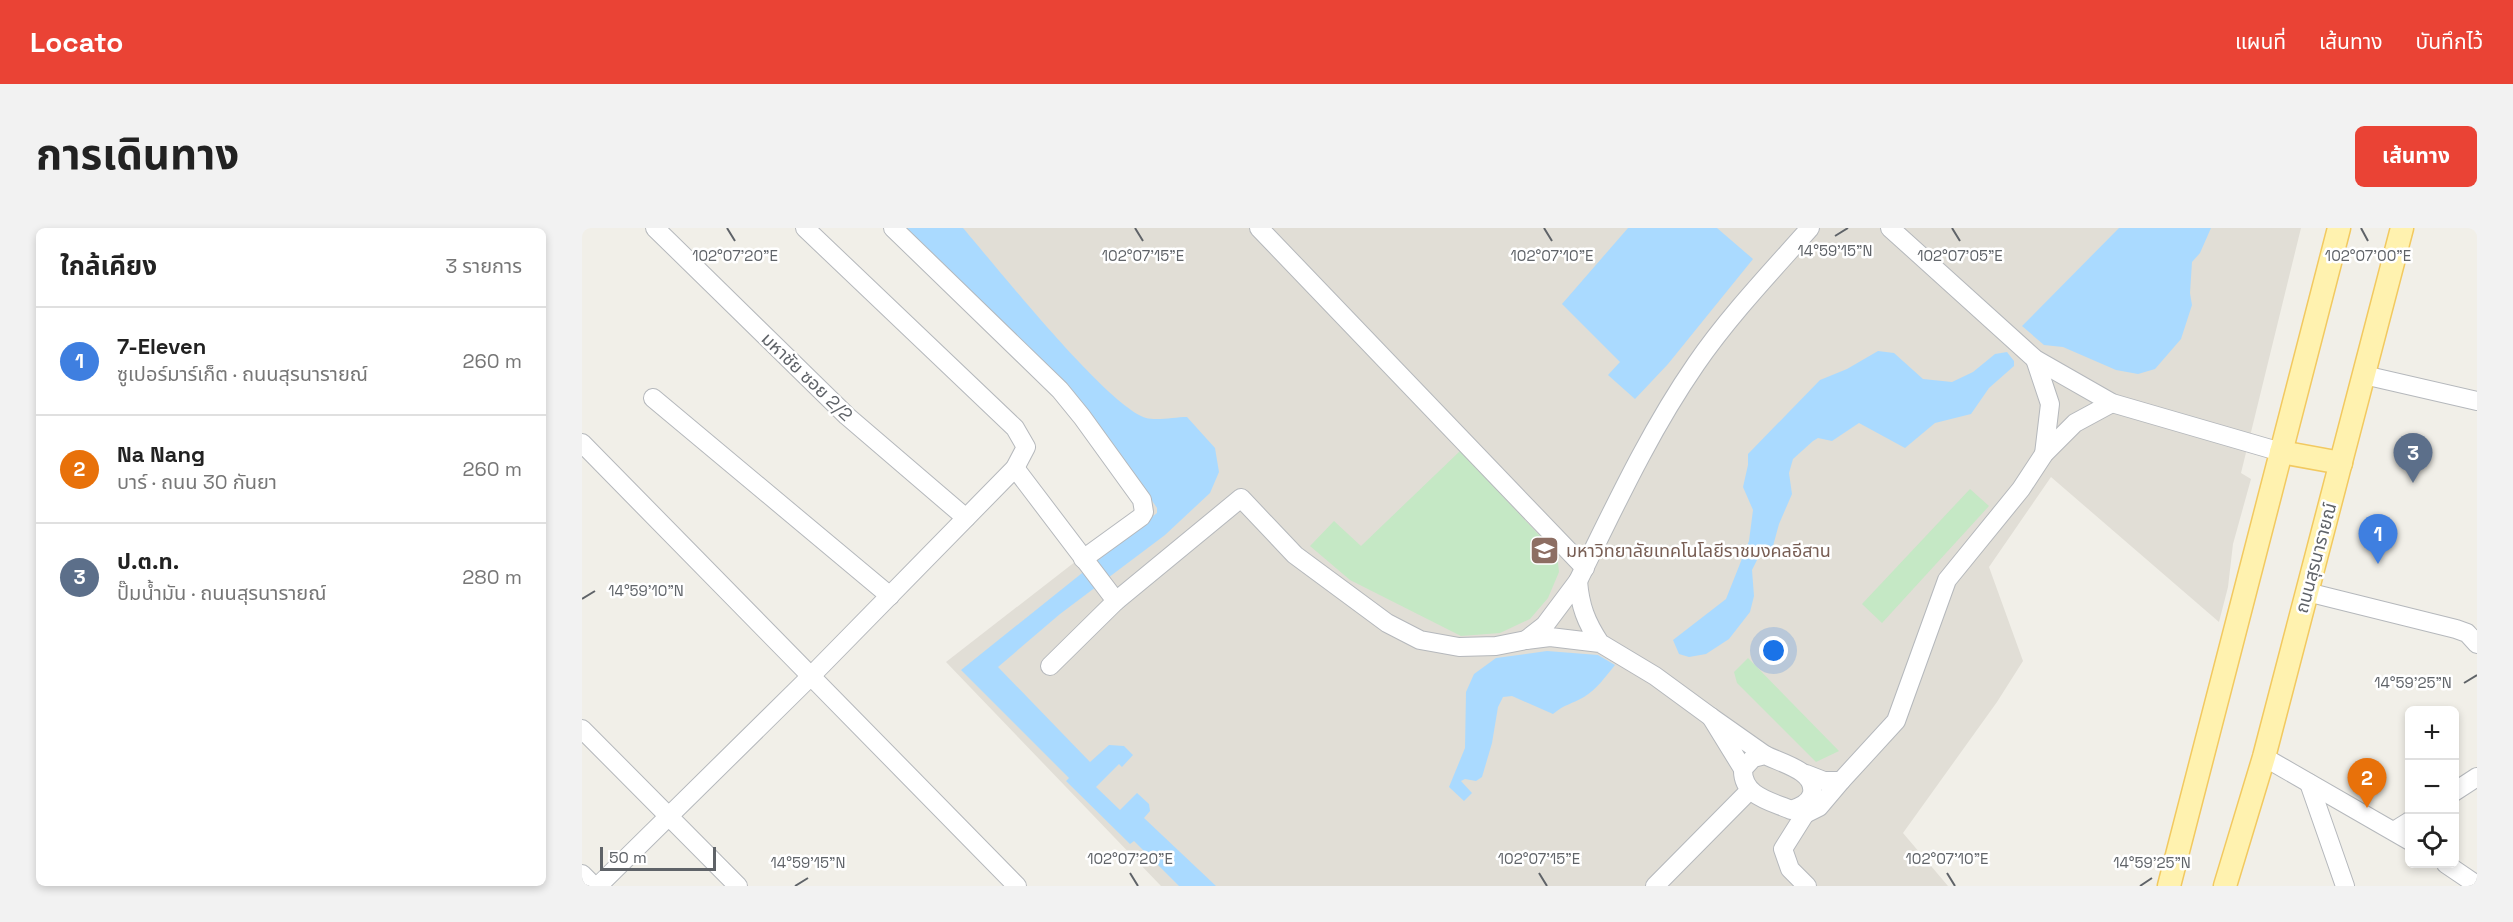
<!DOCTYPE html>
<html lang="th">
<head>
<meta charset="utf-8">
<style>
  :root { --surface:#fff; --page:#f2f2f2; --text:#222; --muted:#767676; --line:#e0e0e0; --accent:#ea4335 }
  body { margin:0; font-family:"Space Grotesk","Noto Sans Thai",sans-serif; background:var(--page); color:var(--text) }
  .controls { position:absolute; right:18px; bottom:18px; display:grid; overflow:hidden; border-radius:9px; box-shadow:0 3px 9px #0003 }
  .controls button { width:54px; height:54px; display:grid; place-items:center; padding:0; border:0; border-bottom:2px solid var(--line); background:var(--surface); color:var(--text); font:30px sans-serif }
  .scale { position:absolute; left:18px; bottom:15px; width:116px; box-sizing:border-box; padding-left:6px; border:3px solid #5f6368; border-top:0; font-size:16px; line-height:21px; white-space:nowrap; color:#5f6368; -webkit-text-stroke:4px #fff; paint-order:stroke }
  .you { position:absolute; left:1192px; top:423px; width:21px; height:21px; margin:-15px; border:4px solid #fff; border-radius:50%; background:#1a73e8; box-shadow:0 0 0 9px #1a73e833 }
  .badge { display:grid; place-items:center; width:39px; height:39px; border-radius:50%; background:var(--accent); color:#fff; font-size:20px; font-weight:700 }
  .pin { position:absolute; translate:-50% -50px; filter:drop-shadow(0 2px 3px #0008) }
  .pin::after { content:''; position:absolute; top:32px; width:21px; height:18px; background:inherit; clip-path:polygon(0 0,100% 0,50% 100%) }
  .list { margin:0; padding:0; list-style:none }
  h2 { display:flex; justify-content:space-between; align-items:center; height:78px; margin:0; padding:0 24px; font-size:26px }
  h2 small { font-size:20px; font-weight:400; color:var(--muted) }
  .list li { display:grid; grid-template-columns:39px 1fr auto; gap:18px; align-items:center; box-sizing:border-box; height:108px; padding:0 24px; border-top:2px solid var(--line) }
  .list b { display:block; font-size:22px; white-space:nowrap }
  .list p { margin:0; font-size:20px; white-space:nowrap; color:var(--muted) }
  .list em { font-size:20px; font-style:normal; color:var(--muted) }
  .icon { flex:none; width:33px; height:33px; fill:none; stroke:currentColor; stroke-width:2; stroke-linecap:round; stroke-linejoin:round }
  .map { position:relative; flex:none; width:1895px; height:658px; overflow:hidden; border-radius:9px }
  header { display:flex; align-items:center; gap:36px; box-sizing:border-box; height:84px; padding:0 30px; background:var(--accent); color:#fff }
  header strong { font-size:28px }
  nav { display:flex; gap:33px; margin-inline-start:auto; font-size:21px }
  .intro { display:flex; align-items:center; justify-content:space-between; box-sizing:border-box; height:144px; padding:0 36px }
  h1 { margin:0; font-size:42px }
  .button { padding:15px 27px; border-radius:9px; background:var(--accent); color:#fff; font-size:21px; font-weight:700 }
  main { display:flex; gap:36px; padding:0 36px }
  aside { flex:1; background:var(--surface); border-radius:9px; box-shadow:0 3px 9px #0003 }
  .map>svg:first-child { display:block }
  .education { fill:#e1ded6 }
  .green { fill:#c5e8c5 }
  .water { fill:#aadaff }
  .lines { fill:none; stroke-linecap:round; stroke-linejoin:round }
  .minor-casing { stroke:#b5b8bc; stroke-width:20 }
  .major-casing { stroke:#f2c960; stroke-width:25 }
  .minor { stroke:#fff; stroke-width:18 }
  .major { stroke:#fff2af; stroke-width:22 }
  .ticks { fill:none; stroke:#5f6368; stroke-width:2 }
  .labels { text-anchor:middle; stroke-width:5; stroke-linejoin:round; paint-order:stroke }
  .street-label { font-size:18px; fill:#5f6368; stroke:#fff }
  .education-label { font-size:18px; fill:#785e54; stroke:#fff; text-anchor:start }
  .ticks-label { font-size:15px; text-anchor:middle; fill:#5f6368; stroke:#fff; stroke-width:5; stroke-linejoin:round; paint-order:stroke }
</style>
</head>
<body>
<header>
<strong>Locato</strong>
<nav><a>แผนที่</a><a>เส้นทาง</a><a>บันทึกไว้</a></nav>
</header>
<div class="intro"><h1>การเดินทาง</h1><a class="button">เส้นทาง</a></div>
<main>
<aside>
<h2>ใกล้เคียง<small>3 รายการ</small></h2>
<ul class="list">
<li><span class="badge" style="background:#3f7fe0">1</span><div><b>7-Eleven</b><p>ซูเปอร์มาร์เก็ต · ถนนสุรนารายณ์</p></div><em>260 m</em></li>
<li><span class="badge" style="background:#e8710a">2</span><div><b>Na Nang</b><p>บาร์ · ถนน 30 กันยา</p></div><em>260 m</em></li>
<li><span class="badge" style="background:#5c6f8a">3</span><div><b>ป.ต.ท.</b><p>ปั๊มน้ำมัน · ถนนสุรนารายณ์</p></div><em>280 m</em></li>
</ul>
</aside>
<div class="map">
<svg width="1895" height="658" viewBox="0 0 1895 658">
  <rect width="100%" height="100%" fill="#f1efe8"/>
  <polygon class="education" points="301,0 1719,0 1659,245 1669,251 1651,316 1646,359 1637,394 1469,249 1407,339 1441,433 1415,474 1321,605 1366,658 579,658 364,434 561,281 500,194 404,97"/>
  <g class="green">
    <polygon points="878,223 975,326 977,344 966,370 948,391 918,405 879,408 768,352 728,318 752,293 779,318"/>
    <polygon points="1388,261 1407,278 1300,395 1280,376"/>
    <polygon points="1166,430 1257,523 1234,534 1155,455 1152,444"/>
  </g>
  <g class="water">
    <path d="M323,0H381C413,37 525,178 564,190C575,193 593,189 605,189L633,220L637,244L628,265L583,307L478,386L416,439L508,534L527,517L542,518L551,527L540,539L537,536L514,559L538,582L555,565L567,576L568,583L562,590L634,658H597L552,613L548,616L484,553L487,550L379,442L575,285V280L550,243L368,42Z"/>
    <polygon points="1046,0 1135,0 1171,31 1086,136 1053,171 1026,147 1038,134 980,76"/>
    <polygon points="1537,0 1629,0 1618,25 1610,34 1608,65 1610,77 1599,111 1573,141 1556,146 1534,142 1481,119 1462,117 1440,98"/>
    <polygon points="1296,123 1312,125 1341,151 1370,154 1391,144 1413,126 1425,124 1432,133 1432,138 1407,160 1389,186 1353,195 1323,220 1277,195 1250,213 1236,210 1231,213 1211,231 1207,245 1210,266 1197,296 1191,318 1175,332 1170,342 1172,368 1168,384 1147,411 1124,426 1107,429 1097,426 1091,412 1144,371 1167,313 1171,282 1161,259 1166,237 1166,226 1238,152 1265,141"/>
    <path d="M965,423L1016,427L1033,437C1024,448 1015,461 1002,469C990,476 983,476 971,486L930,468L921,469L916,479L910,515L900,549L894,553L883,551L879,553L890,565L882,573L867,559L883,520L884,464L892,446L914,430Z"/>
  </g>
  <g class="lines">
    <defs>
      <g id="minor">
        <polyline points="73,0 265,188 384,290"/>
        <polyline points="311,0 478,162 500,189 560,272 562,284 559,289 501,331"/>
        <polyline points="677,0 1003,340"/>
        <polyline points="1308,0 1453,131 1530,175 1699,224"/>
        <polyline points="1453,131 1468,176 1462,226"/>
        <polyline points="1782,147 1895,173"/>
        <polyline points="71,170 308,368"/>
        <polyline points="0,215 435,658"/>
        <polyline points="433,240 534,373"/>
        <path d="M996,353C1032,280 1067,204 1114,136C1147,88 1189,44 1228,0"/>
        <polyline points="1725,364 1874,401 1885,405 1895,416"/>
        <path d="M1018,415C1004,394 998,378 996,353L963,397L944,412L968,409L1018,415L1073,448L1129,489"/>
        <polyline points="468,438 534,373 659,270 713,327 805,395 838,412 877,419 914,418 944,412"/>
        <polyline points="0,501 156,658"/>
        <path d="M1183,527C1199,535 1234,543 1230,565C1228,575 1218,579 1209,582C1188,573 1160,568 1161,541L1171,530Z"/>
        <polyline points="1682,529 1828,613"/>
        <polyline points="1161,541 1129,489 1183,527"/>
        <polyline points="1259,553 1314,493 1365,352 1439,261 1462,226 1493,195 1530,175"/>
        <polyline points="1727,555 1763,658"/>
        <polyline points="1872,564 1895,549"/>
        <polyline points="1223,586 1237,579 1259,553 1242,553 1224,546"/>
        <polyline points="1223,586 1201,621 1208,641 1225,658"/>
        <polyline points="1812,603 1828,593"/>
        <polyline points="1864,636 1895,657"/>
        <polyline points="0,646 12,658"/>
        <polyline points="16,658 228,449 433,240 444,219 433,200 223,0"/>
        <polyline points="1073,658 1167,563"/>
      </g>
      <g id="major">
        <polyline points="1699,224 1759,235"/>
        <polyline points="1587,658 1757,0"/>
        <polyline points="1643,658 1682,529 1820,0"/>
      </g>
    </defs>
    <use href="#minor" class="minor-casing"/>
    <use href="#major" class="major-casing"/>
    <use href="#minor" class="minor"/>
    <use href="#major" class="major"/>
  </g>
  <path class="ticks" d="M145,0L153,13M553,0L561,13M962,0L970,13M1370,0L1378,13M1779,0L1786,13M1253,8L1266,0M0,371L13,363M1882,455L1895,447M548,645L556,658M957,645L965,658M1365,645L1373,658M213,658L226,650M1558,658L1570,650"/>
  <defs>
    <symbol id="university-square" viewBox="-11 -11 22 22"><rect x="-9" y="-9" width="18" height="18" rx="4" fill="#8d6e63" stroke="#fff"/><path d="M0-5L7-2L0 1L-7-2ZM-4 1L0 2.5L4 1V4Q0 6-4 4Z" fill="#fff"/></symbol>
  </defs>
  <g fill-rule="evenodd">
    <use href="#university-square" x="946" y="306" width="33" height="33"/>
  </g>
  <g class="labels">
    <g class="street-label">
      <text transform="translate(225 149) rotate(44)" y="6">มหาชัย ซอย 2/2</text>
      <text transform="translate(1734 330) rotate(-75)" y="6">ถนนสุรนารายณ์</text>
    </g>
    <g class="education-label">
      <text x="984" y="329">มหาวิทยาลัยเทคโนโลยีราชมงคลอีสาน</text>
    </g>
  </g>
  <g class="ticks-label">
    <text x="1253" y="28">14°59'15"N</text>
    <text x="153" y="33">102°07'20"E</text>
    <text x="561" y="33">102°07'15"E</text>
    <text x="970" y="33">102°07'10"E</text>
    <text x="1378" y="33">102°07'05"E</text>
    <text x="1786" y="33">102°07'00"E</text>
    <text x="64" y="368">14°59'10"N</text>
    <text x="1831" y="460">14°59'25"N</text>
    <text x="548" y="636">102°07'20"E</text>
    <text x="957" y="636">102°07'15"E</text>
    <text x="1365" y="636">102°07'10"E</text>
    <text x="226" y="640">14°59'15"N</text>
    <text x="1570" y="640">14°59'25"N</text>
  </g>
</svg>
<div class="controls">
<button>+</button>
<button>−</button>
<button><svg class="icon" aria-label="locate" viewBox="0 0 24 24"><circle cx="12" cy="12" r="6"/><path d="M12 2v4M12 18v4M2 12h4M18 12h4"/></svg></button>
</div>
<div class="scale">50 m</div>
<div class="you"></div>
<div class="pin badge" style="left:1796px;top:336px;background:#3f7fe0">1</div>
<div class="pin badge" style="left:1785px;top:580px;background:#e8710a">2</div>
<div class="pin badge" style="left:1831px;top:255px;background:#5c6f8a">3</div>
</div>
</main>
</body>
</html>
